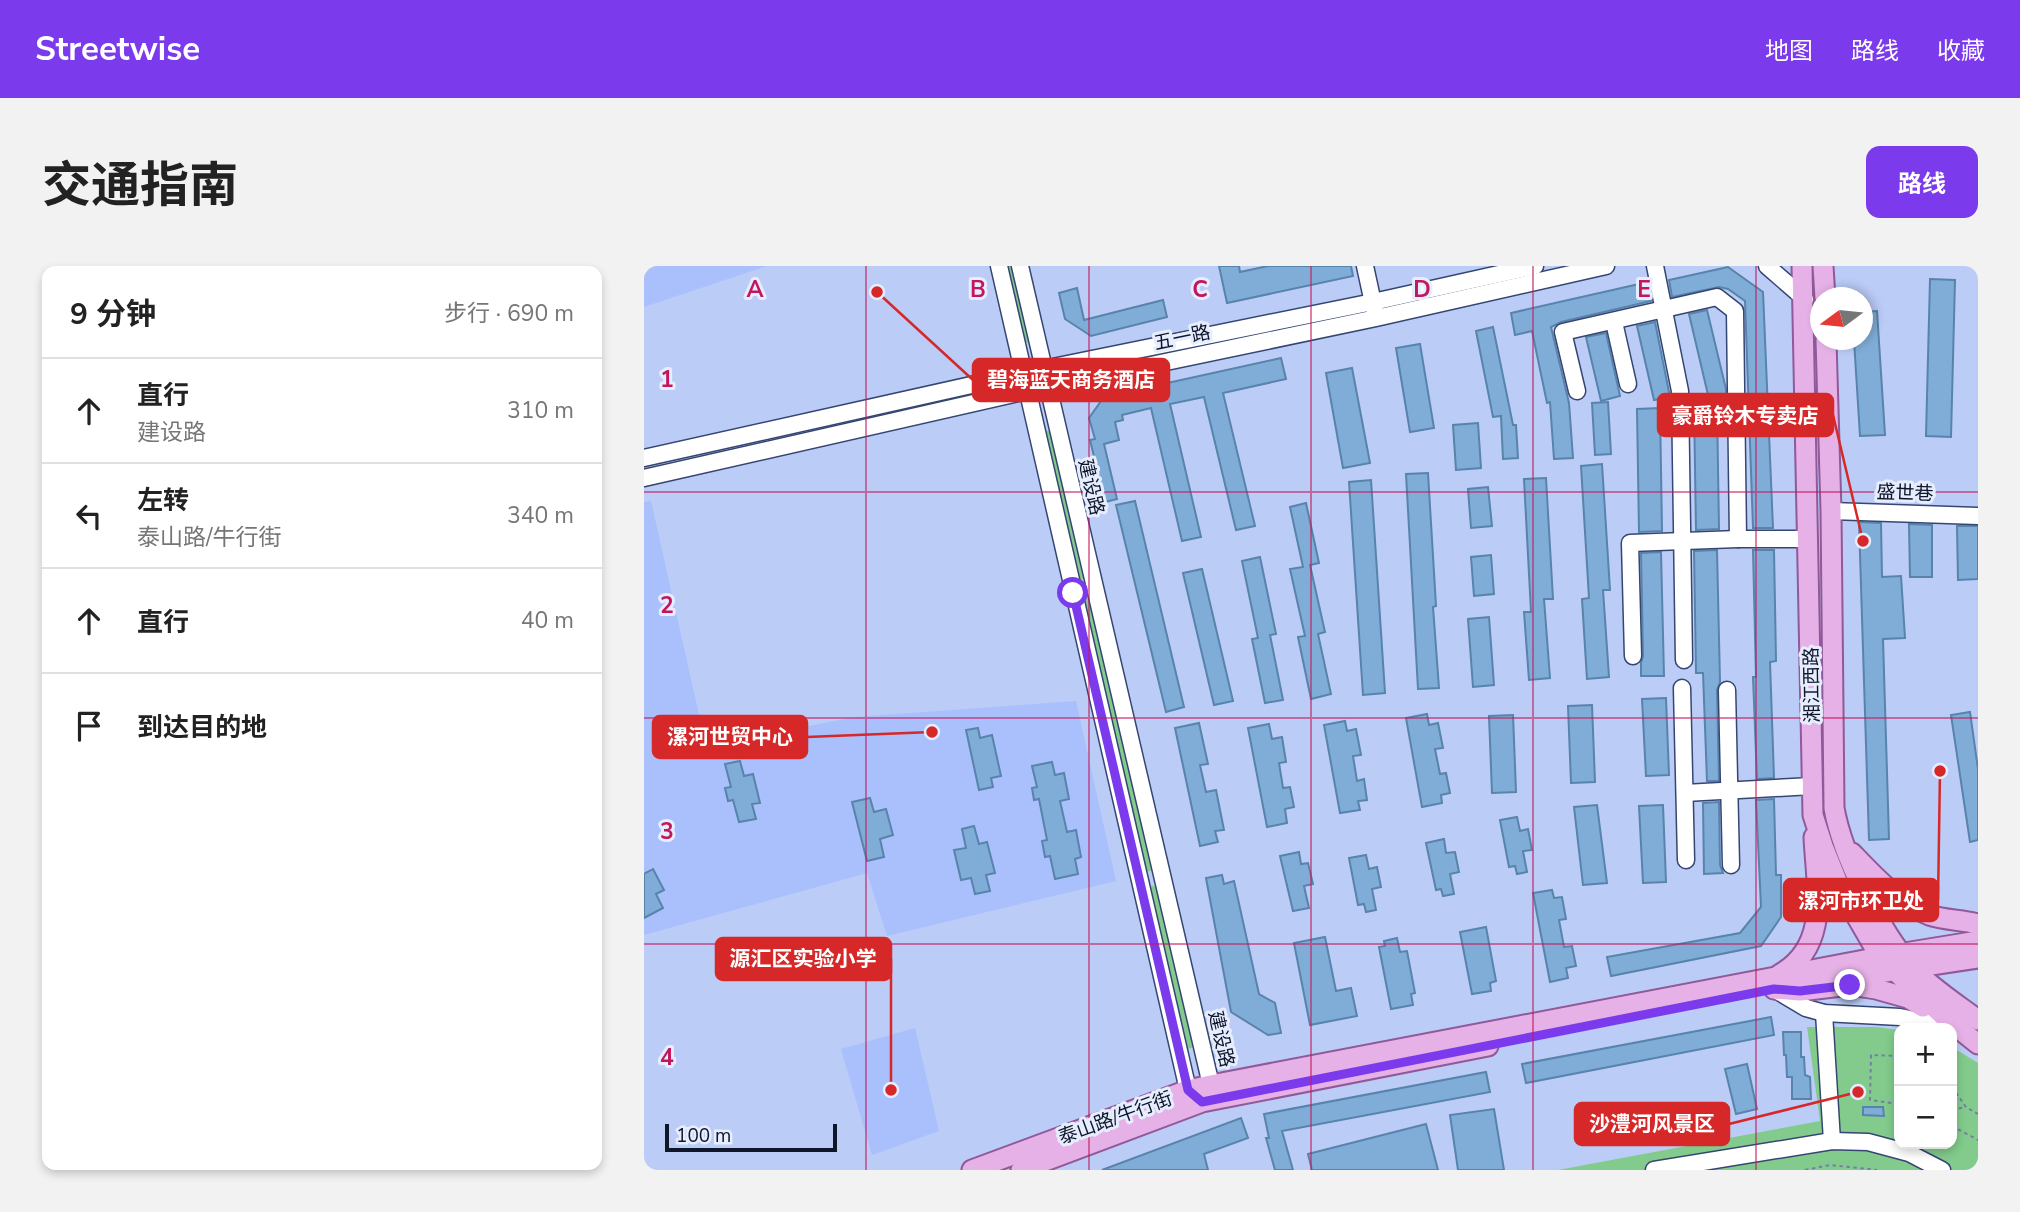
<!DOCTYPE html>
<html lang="zh">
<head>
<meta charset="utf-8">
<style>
  :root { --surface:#fff; --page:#f2f2f2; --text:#222; --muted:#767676; --line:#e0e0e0; --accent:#7c3aed }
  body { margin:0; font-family:"Nunito Sans","Noto Sans SC",sans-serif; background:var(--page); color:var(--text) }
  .controls { position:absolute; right:21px; bottom:21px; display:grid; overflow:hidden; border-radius:14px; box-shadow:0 4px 10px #0003 }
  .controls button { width:63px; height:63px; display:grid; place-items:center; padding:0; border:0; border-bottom:2px solid var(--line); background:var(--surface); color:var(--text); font:35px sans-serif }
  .compass { position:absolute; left:1166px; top:21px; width:63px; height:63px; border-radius:50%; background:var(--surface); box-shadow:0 4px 10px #0003; rotate:255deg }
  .scale { position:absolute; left:21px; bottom:18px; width:172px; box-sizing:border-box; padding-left:7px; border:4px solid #0f1629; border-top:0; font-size:19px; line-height:24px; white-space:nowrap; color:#0f1629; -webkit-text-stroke:5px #e6edfe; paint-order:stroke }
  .stop { position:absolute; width:21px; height:21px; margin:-16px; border:5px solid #7c3aed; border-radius:50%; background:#fff }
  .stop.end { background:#7c3aed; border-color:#fff; box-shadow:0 2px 7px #0008 }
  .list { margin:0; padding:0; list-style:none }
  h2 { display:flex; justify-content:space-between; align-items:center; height:91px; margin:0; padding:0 28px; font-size:30px }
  h2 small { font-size:23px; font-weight:400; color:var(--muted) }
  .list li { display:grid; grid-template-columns:46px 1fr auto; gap:21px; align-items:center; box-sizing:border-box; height:105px; padding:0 28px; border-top:2px solid var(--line) }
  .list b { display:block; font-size:26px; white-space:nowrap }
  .list p { margin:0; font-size:23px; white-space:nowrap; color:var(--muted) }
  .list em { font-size:23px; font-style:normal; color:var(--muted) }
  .icon { flex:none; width:38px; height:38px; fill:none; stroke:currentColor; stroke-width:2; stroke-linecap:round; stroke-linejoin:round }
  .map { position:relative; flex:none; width:1334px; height:904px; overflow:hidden; border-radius:14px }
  header { display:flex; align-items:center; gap:42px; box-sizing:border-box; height:98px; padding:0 35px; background:var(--accent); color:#fff }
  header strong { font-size:33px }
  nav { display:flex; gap:38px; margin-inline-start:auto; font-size:24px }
  .intro { display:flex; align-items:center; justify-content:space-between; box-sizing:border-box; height:168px; padding:0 42px }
  h1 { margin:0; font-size:49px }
  .button { padding:18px 32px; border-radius:14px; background:var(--accent); color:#fff; font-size:24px; font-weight:700 }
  main { display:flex; gap:42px; padding:0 42px }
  aside { flex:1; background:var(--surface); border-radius:14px; box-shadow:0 4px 10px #0003 }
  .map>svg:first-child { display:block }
  .built { fill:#a9c0fc }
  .green { fill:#82cb8c }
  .building { fill:#80add7; stroke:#5883ab; stroke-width:2 }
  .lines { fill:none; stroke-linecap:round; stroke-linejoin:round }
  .minor-casing { stroke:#364673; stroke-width:19 }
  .major-casing { stroke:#905999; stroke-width:23 }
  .path { stroke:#7380a1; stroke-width:2; stroke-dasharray:3.5 3.5; stroke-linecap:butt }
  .minor { stroke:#fff; stroke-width:16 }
  .major { stroke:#e6b1e6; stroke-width:19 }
  .route { stroke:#7c3aed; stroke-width:9 }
  .grid { fill:none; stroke:#c2185b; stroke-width:2; stroke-opacity:0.55 }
  .labels { text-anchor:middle; stroke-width:6; stroke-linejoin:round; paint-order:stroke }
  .street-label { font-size:19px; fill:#0f1629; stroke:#e6edfe }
  .grid-label { font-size:23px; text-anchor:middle; font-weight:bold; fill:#c2185b; stroke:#e6edfe; stroke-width:6; stroke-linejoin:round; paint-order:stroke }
  .leader { fill:none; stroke:#d62828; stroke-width:2.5 }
  .callout-dot { fill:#d62828; stroke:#e6edfe; stroke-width:2.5 }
  .callout { fill:#d62828; stroke:#d62828; stroke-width:2.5 }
  .callout-label { font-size:21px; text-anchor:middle; font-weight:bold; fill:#fff }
</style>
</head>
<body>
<header>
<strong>Streetwise</strong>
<nav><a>地图</a><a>路线</a><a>收藏</a></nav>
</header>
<div class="intro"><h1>交通指南</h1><a class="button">路线</a></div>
<main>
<aside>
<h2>9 分钟<small>步行 · 690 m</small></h2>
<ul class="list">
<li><svg class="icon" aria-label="ahead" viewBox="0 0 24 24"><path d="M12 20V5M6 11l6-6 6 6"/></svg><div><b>直行</b><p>建设路</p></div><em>310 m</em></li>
<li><svg class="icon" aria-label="left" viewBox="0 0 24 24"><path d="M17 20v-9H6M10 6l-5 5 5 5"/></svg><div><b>左转</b><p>泰山路/牛行街</p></div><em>340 m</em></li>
<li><svg class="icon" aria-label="ahead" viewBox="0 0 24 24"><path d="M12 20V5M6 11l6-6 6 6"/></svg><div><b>直行</b></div><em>40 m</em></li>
<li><svg class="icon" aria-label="arrive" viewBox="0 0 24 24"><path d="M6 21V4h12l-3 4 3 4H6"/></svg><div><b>到达目的地</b></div></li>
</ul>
</aside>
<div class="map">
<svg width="1334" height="904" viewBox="0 0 1334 904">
  <rect width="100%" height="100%" fill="#bbccf7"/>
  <g class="built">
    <polygon points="0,0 123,0 0,41"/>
    <polygon points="7,235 62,480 211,451 432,435 472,615 243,670 223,607 0,669 0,236"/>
    <polygon points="271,762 295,865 228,889 197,783"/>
  </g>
  <g class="green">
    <polygon points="362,0 370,0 387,76 379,77"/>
    <polygon points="408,164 443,312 434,314 399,166"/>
    <polygon points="447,332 510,604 501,606 439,334"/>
    <polygon points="514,619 551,781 542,783 505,621"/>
    <polygon points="1163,761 1232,761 1255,764 1255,878 1308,878 1308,781 1334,797 1334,904 914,904 1176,855"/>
  </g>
  <g class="building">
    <polygon points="575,0 595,0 596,6 624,0 707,0 709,10 583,37"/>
    <polygon points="1084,1 1119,26 1129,262 1109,262 1101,35 1084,23 1075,21 1028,31 1025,14"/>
    <polygon points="1286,13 1311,14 1307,171 1282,170"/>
    <polygon points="1004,16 1007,35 917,56 907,61 925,137 929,192 910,193 906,136 903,137 888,65 871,69 867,47"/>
    <polygon points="433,22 440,54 519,34 523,51 447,70 421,53 415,27"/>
    <polygon points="1063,44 1082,123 1082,129 1065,133 1045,48"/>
    <polygon points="1233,45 1241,169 1216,170 1210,74 1219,74 1219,46"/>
    <polygon points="1011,56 1026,131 1010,134 993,60"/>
    <polygon points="849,61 869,159 872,159 874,192 859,193 857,150 849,151 832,65"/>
    <polygon points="962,67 976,130 957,135 942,71"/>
    <polygon points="776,78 790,162 766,166 752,82"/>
    <polygon points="637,92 642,113 579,127 611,260 592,264 560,131 526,138 557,271 538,275 507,142 478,149 479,154 471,156 475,174 460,178 473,233 461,236 446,174 451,173 445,152 460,131"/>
    <polygon points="708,102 726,197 699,202 682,107"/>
    <polygon points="964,136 967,188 951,189 948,137"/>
    <polygon points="1050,140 1073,140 1075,263 1052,264"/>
    <polygon points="1016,142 1018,265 995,266 993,143"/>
    <polygon points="834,157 837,202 812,204 809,159"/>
    <polygon points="958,198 966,324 959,324 965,411 943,413 938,333 945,332 937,200"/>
    <polygon points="784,207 792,340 789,341 795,422 774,423 762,208"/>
    <polygon points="902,212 909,333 900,333 906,412 885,414 880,346 887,346 880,213"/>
    <polygon points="727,214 741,427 719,429 705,216"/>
    <polygon points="844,221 848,260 827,262 824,223"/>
    <polygon points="491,235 540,441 522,446 472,239"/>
    <polygon points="662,237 675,297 666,299 681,366 674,368 687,428 667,433 654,371 661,370 646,303 659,301 646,241"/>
    <polygon points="1215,256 1237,257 1238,311 1257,310 1261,372 1239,373 1245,573 1225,574"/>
    <polygon points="1265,258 1288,259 1288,311 1266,311"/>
    <polygon points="1313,260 1334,260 1334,313 1314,314"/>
    <polygon points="1073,284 1076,416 1073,424 1075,515 1063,515 1059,407 1052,407 1050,285"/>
    <polygon points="1109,284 1130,284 1132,395 1126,396 1130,512 1113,513 1109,411 1112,411"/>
    <polygon points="1017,286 1020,410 997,410 997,397 999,390 997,287"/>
    <polygon points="847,289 850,328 830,330 827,291"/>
    <polygon points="616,291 632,368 626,369 639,434 621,437 608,373 614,372 598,295"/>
    <polygon points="558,303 589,435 570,439 539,307"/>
    <polygon points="845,351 850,419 829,421 824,353"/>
    <polygon points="1022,432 1025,509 1002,510 998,433"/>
    <polygon points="948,439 951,516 927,517 924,440"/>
    <polygon points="1326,446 1334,503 1334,574 1326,576 1307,449"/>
    <polygon points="783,448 785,459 794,457 799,482 791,483 796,508 802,507 806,527 797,529 798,537 778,541 762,452"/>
    <polygon points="869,449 872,526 848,527 845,450"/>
    <polygon points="701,455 703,465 712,463 717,489 709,490 713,515 720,513 723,534 714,535 716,544 696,547 680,459"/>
    <polygon points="555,457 564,498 556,499 562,526 572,524 580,564 571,565 574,576 556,580 531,462"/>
    <polygon points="625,458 628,473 638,471 642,496 635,497 639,522 646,521 650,541 641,543 643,557 623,561 604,462"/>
    <polygon points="334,462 336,472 348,469 357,510 347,512 349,521 335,524 322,464"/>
    <polygon points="96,495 100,510 109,508 116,537 108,538 112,553 95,556 89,534 84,535 81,522 87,521 81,498"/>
    <polygon points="408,496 411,509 420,507 425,533 416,535 423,566 432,564 437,591 431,593 434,608 411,613 406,590 401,591 398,575 403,574 395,533 390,534 388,522 393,521 388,500"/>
    <polygon points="226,532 230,546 242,543 249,569 236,573 240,591 223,595 208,536"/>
    <polygon points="1130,533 1132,609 1137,609 1137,651 1117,680 967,710 963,691 1096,667 1117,641 1112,534"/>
    <polygon points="1075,536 1076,599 1079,607 1060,608 1059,537"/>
    <polygon points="953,539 963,617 939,619 930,541"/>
    <polygon points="1019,539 1022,616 999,617 995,540"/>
    <polygon points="873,551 876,565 884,563 888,584 879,585 883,606 873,608 871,600 865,601 856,554"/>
    <polygon points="330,560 335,578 343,576 351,607 342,609 346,625 331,628 327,612 317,614 310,584 322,582 318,563"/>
    <polygon points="800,573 802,587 811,586 815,606 806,608 810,628 799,630 797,623 792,624 782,577"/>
    <polygon points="655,586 657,598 664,597 669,618 660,620 665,642 649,645 636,590"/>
    <polygon points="722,589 725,603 733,601 737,621 728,623 732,644 722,646 720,638 714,639 705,592"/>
    <polygon points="9,603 20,624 12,628 19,642 0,652 0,608"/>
    <polygon points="578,609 580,618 590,615 615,728 631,737 637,767 624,769 587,746 562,612"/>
    <polygon points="908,624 910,632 918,631 922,653 915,654 920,681 928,680 932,700 922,702 924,712 906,716 889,627"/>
    <polygon points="842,661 852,715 846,717 847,725 828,728 816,666"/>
    <polygon points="681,671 692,725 707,722 713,750 666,759 650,677"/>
    <polygon points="753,672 756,686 763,685 771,727 767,728 769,739 747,743 735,681 741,680 740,675"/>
    <polygon points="1127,751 1130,769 882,817 878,798"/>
    <polygon points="1139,766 1157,766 1157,791 1160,791 1161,809 1166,811 1167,833 1148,833 1148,811 1143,811 1142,789 1140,789"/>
    <polygon points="1103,798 1113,843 1092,848 1081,803"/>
    <polygon points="842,806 846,826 638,865 649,904 631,904 622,872 625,872 620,848"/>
    <polygon points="1219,841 1239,841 1240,850 1219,849"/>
    <polygon points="850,843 860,904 814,904 806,849"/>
    <polygon points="597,852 604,872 560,888 564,904 458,904"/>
    <polygon points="782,858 794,904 668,904 664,888"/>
  </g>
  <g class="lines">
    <defs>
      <g id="minor">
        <polyline points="355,0 544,824 558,836 567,819 376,0"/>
        <polyline points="721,0 731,46"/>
        <polyline points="1011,0 1036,125 1040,394"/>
        <polyline points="1123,0 1161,33"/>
        <polyline points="970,56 984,118"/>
        <polyline points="933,125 919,66 1073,31 1091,45 1094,273"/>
        <polyline points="0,192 399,103 729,36 891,0"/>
        <polyline points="0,212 383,125 732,52 962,0"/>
        <polyline points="1187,245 1334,250"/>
        <polyline points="989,390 986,277 1094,273 1164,273"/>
        <polyline points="1038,422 1042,594"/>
        <polyline points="1083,424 1087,599"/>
        <polyline points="1041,527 1168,520"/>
        <polyline points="1130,723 1162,742 1180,747 1256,751 1279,756 1304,754"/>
        <polyline points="1180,747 1188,875"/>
        <polyline points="1010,904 1188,875 1224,876 1265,887 1298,904"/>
      </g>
      <g id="major">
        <polyline points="1158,0 1169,549 1179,580 1195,620 1236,691 1304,754 1334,778"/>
        <polyline points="1179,0 1181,32"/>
        <path d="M1182,74L1187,245L1190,542C1198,588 1236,665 1267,700C1283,719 1314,739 1334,754"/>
        <path d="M1208,587C1231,611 1254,636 1285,649C1300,654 1318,654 1334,658"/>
        <path d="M1136,708C1187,680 1172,619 1170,571"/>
        <polyline points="1169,717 1334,692"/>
        <polyline points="1130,723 1156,725 1206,719 1232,723 1264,732 1279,741"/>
        <polyline points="328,904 544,824 567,819 1236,691 1334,675"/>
        <polyline points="377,904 558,836 844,780"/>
      </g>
    </defs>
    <use href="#minor" class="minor-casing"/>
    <use href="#major" class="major-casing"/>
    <g class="path">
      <polyline points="1255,790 1227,789 1226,834 1255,838"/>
      <polyline points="1308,821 1322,841 1334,848"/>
      <polyline points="1308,844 1321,841"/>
      <polyline points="1308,860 1334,874"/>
      <polyline points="1161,904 1186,899 1233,904"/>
    </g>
    <use href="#minor" class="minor"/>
    <use href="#major" class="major"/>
  </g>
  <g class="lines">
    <polyline class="route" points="429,327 544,824 558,836 1130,723 1156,725 1206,719"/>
  </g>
  <path class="grid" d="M222,0V904M445,0V904M667,0V904M889,0V904M1112,0V904M0,226H1334M0,452H1334M0,678H1334"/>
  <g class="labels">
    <g class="street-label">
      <text transform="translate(538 71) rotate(-12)" y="7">五一路</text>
      <text transform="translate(448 221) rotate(77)" y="7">建设路</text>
      <text transform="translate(1261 226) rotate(2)" y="7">盛世巷</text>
      <text transform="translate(1167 419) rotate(-91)" y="7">湘江西路</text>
      <text transform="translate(578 773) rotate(77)" y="7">建设路</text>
      <text transform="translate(471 851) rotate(-20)" y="7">泰山路/牛行街</text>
    </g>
  </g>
  <g class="grid-label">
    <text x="111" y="31">A</text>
    <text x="334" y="31">B</text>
    <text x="556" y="31">C</text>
    <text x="778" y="31">D</text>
    <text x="1000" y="31">E</text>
    <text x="23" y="121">1</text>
    <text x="23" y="347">2</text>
    <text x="23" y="573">3</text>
    <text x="23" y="799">4</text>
  </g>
  <path class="leader" d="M233 26L329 114M1219 275L1189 149M288 466L163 471M1296 505L1294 634M247 824L247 693M1214 826L1085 858"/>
  <g class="callout-dot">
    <circle cx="233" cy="26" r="7"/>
    <circle cx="1219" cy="275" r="7"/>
    <circle cx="288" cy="466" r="7"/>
    <circle cx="1296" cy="505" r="7"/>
    <circle cx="247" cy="824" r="7"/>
    <circle cx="1214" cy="826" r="7"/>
  </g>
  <g class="callout">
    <rect x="329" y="93" width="196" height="42" rx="7"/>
    <rect x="1014" y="128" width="175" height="42" rx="7"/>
    <rect x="9" y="450" width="154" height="42" rx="7"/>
    <rect x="1140" y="613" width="154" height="42" rx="7"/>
    <rect x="72" y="672" width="175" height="42" rx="7"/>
    <rect x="931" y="837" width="154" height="42" rx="7"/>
  </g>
  <g class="callout-label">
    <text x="427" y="121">碧海蓝天商务酒店</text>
    <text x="1101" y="157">豪爵铃木专卖店</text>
    <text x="86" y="478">漯河世贸中心</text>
    <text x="1217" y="642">漯河市环卫处</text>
    <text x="159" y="700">源汇区实验小学</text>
    <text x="1008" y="865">沙澧河风景区</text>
  </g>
</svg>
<div class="controls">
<button>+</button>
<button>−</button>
</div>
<svg class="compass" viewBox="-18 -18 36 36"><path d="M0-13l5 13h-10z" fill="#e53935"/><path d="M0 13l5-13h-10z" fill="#767676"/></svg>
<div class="scale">100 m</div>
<div class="stop" style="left:429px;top:327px"></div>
<div class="stop end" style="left:1206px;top:719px"></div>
</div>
</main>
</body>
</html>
